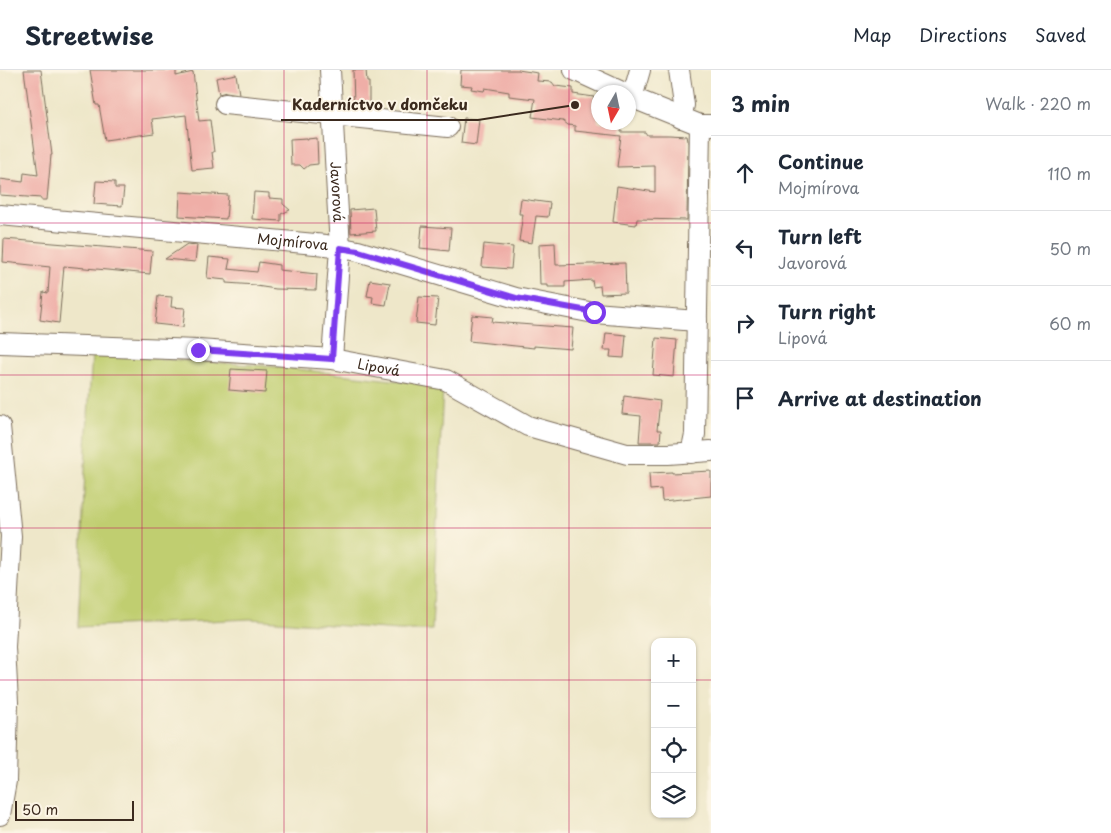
<!DOCTYPE html>
<html lang="en">
<head>
<meta charset="utf-8">
<style>
  :root { --surface:#fff; --page:#f2f2f3; --text:#1f2937; --muted:#747a83; --line:#e0e1e3 }
  body { margin:0; font-family:"Playpen Sans",sans-serif; background:var(--page); color:var(--text) }
  .controls { position:absolute; right:15px; bottom:15px; display:grid; overflow:hidden; border-radius:10px; box-shadow:0 1px 4px #0004 }
  .controls button { width:45px; height:45px; display:grid; place-items:center; padding:0; border:0; border-bottom:1px solid var(--line); background:var(--surface); color:var(--text); font:25px sans-serif }
  .compass { position:absolute; left:591px; top:15px; width:45px; height:45px; border-radius:50%; background:var(--surface); box-shadow:0 1px 4px #0004; rotate:189deg }
  .scale { position:absolute; left:15px; bottom:12px; width:119px; box-sizing:border-box; padding-left:5px; border:2px solid #3b2a1e; border-top:0; font-size:14px; line-height:18px; white-space:nowrap; color:#3b2a1e; -webkit-text-stroke:4px #fcf5e5; paint-order:stroke }
  .stop { position:absolute; width:15px; height:15px; margin:-11px; border:4px solid #7c3aed; border-radius:50%; background:#fff }
  .stop.end { background:#7c3aed; border-color:#fff; box-shadow:0 1px 5px #0008 }
  .list { margin:0; padding:0; list-style:none }
  h2 { display:flex; justify-content:space-between; align-items:center; height:65px; margin:0; padding:0 20px; font-size:21px }
  h2 small { font-size:16px; font-weight:400; color:var(--muted) }
  .list li { display:grid; grid-template-columns:32px 1fr auto; gap:15px; align-items:center; box-sizing:border-box; height:75px; padding:0 20px; border-top:1px solid var(--line) }
  .list b { display:block; font-size:19px; white-space:nowrap }
  .list p { margin:0; font-size:16px; white-space:nowrap; color:var(--muted) }
  .list em { font-size:16px; font-style:normal; color:var(--muted) }
  .icon { flex:none; width:28px; height:28px; fill:none; stroke:currentColor; stroke-width:2; stroke-linecap:round; stroke-linejoin:round }
  .map { position:relative; flex:none; width:711px; height:763px; overflow:hidden }
  header { display:flex; align-items:center; gap:30px; box-sizing:border-box; height:70px; padding:0 25px; background:var(--surface); border-bottom:1px solid var(--line) }
  header strong { font-size:24px }
  nav { display:flex; gap:28px; margin-inline-start:auto; font-size:18px }
  main { display:flex }
  aside { flex:1; background:var(--surface) }
  .map>svg:first-child { display:block }
  .green { fill:#c0ce70; stroke:#7e7c47 }
  .building { fill:#efaea7 }
  .lines { fill:none; stroke-linecap:round; stroke-linejoin:round }
  .minor-casing { stroke:#7a6c5a; stroke-width:22 }
  .minor { stroke:#fff; stroke-width:20 }
  .route { stroke:#7c3aed; stroke-width:6 }
  .grid { fill:none; stroke:#c2185b; stroke-width:1; stroke-opacity:0.55 }
  .labels { text-anchor:middle; stroke-width:4; stroke-linejoin:round; paint-order:stroke }
  .street-label { font-size:14px; fill:#3b2a1e; stroke:#fcf5e5 }
  .leader { fill:none; stroke:#3b2a1e; stroke-width:2 }
  .callout-dot { fill:#3b2a1e; stroke:#fcf5e5; stroke-width:2 }
  .callout-label { font-size:15px; text-anchor:middle; font-weight:bold; fill:#3b2a1e; stroke:#fcf5e5; stroke-width:4; stroke-linejoin:round; paint-order:stroke }
</style>
</head>
<body>
<header>
<strong>Streetwise</strong>
<nav><a>Map</a><a>Directions</a><a>Saved</a></nav>
</header>
<main>
<div class="map">
<svg width="711" height="763" viewBox="0 0 711 763">
  <rect width="100%" height="100%" fill="#fcf5e5"/>
  <filter id="ink" filterUnits="userSpaceOnUse"><feTurbulence type="fractalNoise" baseFrequency=".02" numOctaves="2"/><feDisplacementMap in="SourceGraphic" scale="10" xChannelSelector="R" yChannelSelector="G"/><feConvolveMatrix kernelMatrix="1 2 1 2 8 2 1 2 1" color-interpolation-filters="sRGB"/></filter>
  <filter id="wash" filterUnits="userSpaceOnUse"><feTurbulence type="fractalNoise" baseFrequency=".0096" numOctaves="4" result="noise"/><feDisplacementMap in="SourceGraphic" scale="20" xChannelSelector="R" yChannelSelector="G"/><feGaussianBlur stdDeviation="1.12" result="paint"/><feColorMatrix in="noise" values="0 0 0 0 0 0 0 0 0 0 0 0 0 0 0 0 0 1.4 0 .05"/><feComposite in="paint" operator="in"/></filter>
  <g filter="url(#wash)">
    <rect width="100%" height="100%" fill="#eee7c9"/>
    <polygon class="green" points="92,284 279,297 443,316 432,560 399,560 250,549 78,557 86,377"/>
    <g id="blocks">
      <g class="building">
        <polygon points="24,0 41,0 52,85 51,85 47,130 41,130 41,128 0,125 0,109 23,112 24,103 38,105"/>
        <polygon points="90,0 176,0 176,6 193,2 199,51 210,50 214,82 212,82 214,98 192,100 186,45 152,49 154,63 105,70 99,35 96,35"/>
        <polygon points="353,0 366,0 367,12 369,12 369,37 354,35"/>
        <polygon points="461,0 518,0 538,3 537,11 552,12 555,16 573,18 573,24 594,27 593,36 598,37 598,52 622,52 621,62 645,62 647,65 669,65 687,66 688,71 687,150 637,149 636,155 613,152 617,116 655,122 655,96 617,97 621,66 575,61 575,56 568,55 563,51 532,47 535,29 509,26 509,22 485,18 484,21 471,19 472,16 460,15"/>
        <polygon points="236,4 239,24 226,22 219,24 216,8"/>
        <polygon points="464,48 479,49 476,75 461,73"/>
        <polygon points="307,68 307,69 317,68 318,94 309,95 304,99 300,95 291,95 290,69"/>
        <polygon points="96,111 115,112 115,118 124,118 122,136 94,134"/>
        <polygon points="180,122 228,125 226,149 179,146"/>
        <polygon points="254,122 269,123 269,128 283,129 283,134 290,140 281,144 281,151 252,149"/>
        <polygon points="521,129 550,133 548,147 536,146 532,173 519,171 523,144 519,144"/>
        <polygon points="374,138 376,161 351,163 350,140"/>
        <polygon points="422,156 451,158 449,181 420,178"/>
        <polygon points="4,169 152,181 150,204 64,196 59,253 40,250 43,222 48,223 50,197 3,192"/>
        <polygon points="555,173 556,195 625,193 626,223 601,224 600,216 593,217 592,210 565,212 565,217 548,217 548,215 540,215 539,174"/>
        <polygon points="187,174 197,175 195,192 165,189"/>
        <polygon points="484,174 513,177 511,199 482,197"/>
        <polygon points="209,187 230,189 228,199 257,202 259,192 279,195 279,200 317,204 316,220 276,219 256,216 256,215 226,213 226,210 207,208"/>
        <polygon points="370,210 390,213 386,235 372,233 373,227 367,226"/>
        <polygon points="158,226 172,227 171,237 185,238 183,257 155,254"/>
        <polygon points="419,227 438,228 435,255 416,253"/>
        <polygon points="472,245 493,247 492,252 573,258 571,279 534,276 534,278 469,271"/>
        <polygon points="606,263 626,265 624,288 610,287 611,280 604,280"/>
        <polygon points="656,268 677,270 674,307 653,305"/>
        <polygon points="231,299 267,301 265,323 229,320"/>
        <polygon points="624,326 660,331 657,360 661,360 660,372 639,372 641,346 622,344"/>
        <polygon points="711,401 711,426 662,431 661,419 650,420 649,403 672,402 672,403"/>
      </g>
    </g>
  </g>
  <g filter="url(#ink)">
    <use href="#blocks" fill-opacity="0" stroke="#7a6c5a" stroke-width="1"/>
    <g class="lines">
      <defs>
        <g id="minor">
          <path id="s1" d="M330,0L340,178L332,289"/>
          <polyline points="574,0 622,22"/>
          <polyline points="679,0 684,35 681,48"/>
          <polyline points="628,26 700,55 711,55"/>
          <polyline points="632,28 640,0"/>
          <polyline points="225,34 448,57"/>
          <path id="s2" d="M0,145L326,175L358,181L516,228L594,243L697,251"/>
          <path id="s3" d="M0,273L198,280L332,289L446,310L528,356L627,384H668L711,381"/>
          <polyline points="0,356 11,466 5,577 8,632 6,711 0,745"/>
          <polyline points="691,383 695,364 700,55"/>
        </g>
      </defs>
      <use href="#minor" class="minor-casing"/>
      <use href="#minor" class="minor"/>
    </g>
  </g>
  <g class="lines" filter="url(#ink)">
    <polyline class="route" points="198,280 332,289 340,178 358,181 516,228 594,242"/>
  </g>
  <path class="grid" d="M142,0V763M284,0V763M427,0V763M569,0V763M0,153H711M0,305H711M0,458H711M0,610H655M692,610H711"/>
  <g class="labels">
    <g class="street-label">
      <text dy="5" stroke="none"><textPath href="#s1" startOffset="122">Javorová</textPath></text>
      <text dy="5" stroke="none"><textPath href="#s2" startOffset="294">Mojmírova</textPath></text>
      <text dy="5" stroke="none"><textPath href="#s3" startOffset="380">Lipová</textPath></text>
    </g>
  </g>
  <path class="leader" d="M575 35L478 50H281"/>
  <circle class="callout-dot" cx="575" cy="35" r="5"/>
  <g class="callout-label">
    <text x="380" y="40">Kaderníctvo v domčeku</text>
  </g>
</svg>
<div class="controls">
<button>+</button>
<button>−</button>
<button><svg class="icon" aria-label="locate" viewBox="0 0 24 24"><circle cx="12" cy="12" r="6"/><path d="M12 2v4M12 18v4M2 12h4M18 12h4"/></svg></button>
<button><svg class="icon" aria-label="layers" viewBox="0 0 24 24"><path d="M12 4l9 5-9 5-9-5zM3 14l9 5 9-5"/></svg></button>
</div>
<svg class="compass" viewBox="-18 -18 36 36"><path d="M0-13l5 13h-10z" fill="#e53935"/><path d="M0 13l5-13h-10z" fill="#747a83"/></svg>
<div class="scale">50 m</div>
<div class="stop" style="left:594px;top:242px"></div>
<div class="stop end" style="left:198px;top:280px"></div>
</div>
<aside>
<h2>3 min<small>Walk · 220 m</small></h2>
<ul class="list">
<li><svg class="icon" aria-label="ahead" viewBox="0 0 24 24"><path d="M12 20V5M6 11l6-6 6 6"/></svg><div><b>Continue</b><p>Mojmírova</p></div><em>110 m</em></li>
<li><svg class="icon" aria-label="left" viewBox="0 0 24 24"><path d="M17 20v-9H6M10 6l-5 5 5 5"/></svg><div><b>Turn left</b><p>Javorová</p></div><em>50 m</em></li>
<li><svg class="icon" aria-label="right" viewBox="0 0 24 24"><path d="M7 20v-9h11M14 6l5 5-5 5"/></svg><div><b>Turn right</b><p>Lipová</p></div><em>60 m</em></li>
<li><svg class="icon" aria-label="arrive" viewBox="0 0 24 24"><path d="M6 21V4h12l-3 4 3 4H6"/></svg><div><b>Arrive at destination</b></div></li>
</ul>
</aside>
</main>
</body>
</html>
